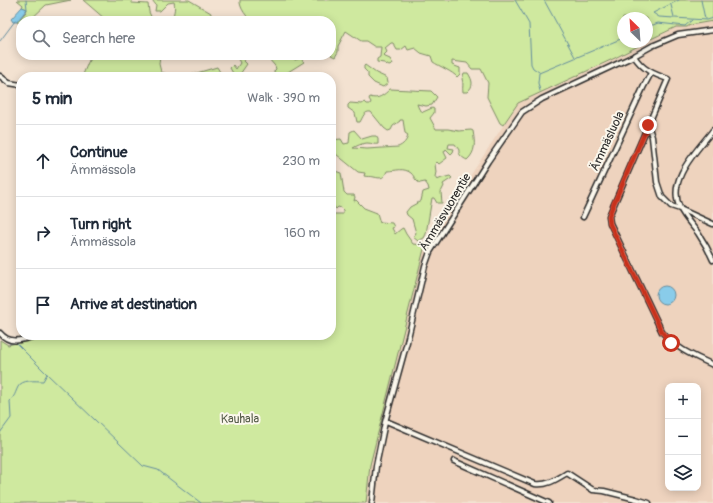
<!DOCTYPE html>
<html lang="en">
<head>
<meta charset="utf-8">
<style>
  :root { --surface:#fff; --page:#f6f6f7; --text:#1f2937; --muted:#747a83; --line:#e0e1e3 }
  body { margin:0; font-family:Pangolin,sans-serif; background:var(--page); color:var(--text) }
  .controls { position:absolute; right:12px; bottom:12px; display:grid; overflow:hidden; border-radius:8px; box-shadow:0 2px 10px #0003 }
  .controls button { width:36px; height:36px; display:grid; place-items:center; padding:0; border:0; border-bottom:1px solid var(--line); background:var(--surface); color:var(--text); font:20px sans-serif }
  .compass { position:absolute; left:617px; top:12px; width:36px; height:36px; border-radius:50%; background:var(--surface); box-shadow:0 2px 10px #0003; rotate:335deg }
  .stop { position:absolute; width:12px; height:12px; margin:-9px; border:3px solid #c8321e; border-radius:50%; background:#fff }
  .stop.end { background:#c8321e; border-color:#fff; box-shadow:0 1px 4px #0008 }
  .list { margin:0; padding:0; list-style:none }
  h2 { display:flex; justify-content:space-between; align-items:center; height:52px; margin:0; padding:0 16px; font-size:17px }
  h2 small { font-size:13px; font-weight:400; color:var(--muted) }
  .list li { display:grid; grid-template-columns:26px 1fr auto; gap:12px; align-items:center; box-sizing:border-box; height:72px; padding:0 16px; border-top:1px solid var(--line) }
  .list b { display:block; font-size:15px; white-space:nowrap }
  .list p { margin:0; font-size:13px; white-space:nowrap; color:var(--muted) }
  .list em { font-size:13px; font-style:normal; color:var(--muted) }
  .icon { flex:none; width:22px; height:22px; fill:none; stroke:currentColor; stroke-width:2; stroke-linecap:round; stroke-linejoin:round }
  .map { position:relative; flex:none; width:713px; height:503px; overflow:hidden }
  .search { position:absolute; background:var(--surface); box-shadow:0 2px 10px #0003; left:16px; top:16px; width:320px; height:44px; display:flex; align-items:center; gap:10px; box-sizing:border-box; padding:0 14px; border-radius:16px; color:var(--muted); font-size:15px }
  .panel { position:absolute; background:var(--surface); box-shadow:0 2px 10px #0003; left:16px; top:72px; width:320px; height:268px; border-radius:16px }
  .map>svg:first-child { display:block }
  .built { fill:#eed3be; fill-rule:evenodd }
  .green { fill:#cfe99f; stroke:#7d8a65 }
  .water { fill:#89ccea; stroke:#638c9e }
  .lines { fill:none; stroke-linecap:round; stroke-linejoin:round }
  .stream { stroke:#638c9e; stroke-width:1 }
  .minor-casing { stroke:#2b2b2b; stroke-width:7 }
  .minor { stroke:#fbf7ec; stroke-width:4 }
  .route { stroke:#c8321e; stroke-width:5 }
  .labels { text-anchor:middle; stroke-width:4; stroke-linejoin:round; paint-order:stroke }
  .street-label { font-size:12px; fill:#2b2b2b; stroke:#fbf7ec }
  .park-label { font-size:12px; fill:#545a48; stroke:#fbf7ec }
</style>
</head>
<body>
<div class="map">
<svg width="713" height="503" viewBox="0 0 713 503">
  <rect width="100%" height="100%" fill="#f3e2d1"/>
  <filter id="ink" filterUnits="userSpaceOnUse"><feTurbulence type="fractalNoise" baseFrequency=".025" numOctaves="2"/><feDisplacementMap in="SourceGraphic" scale="8" xChannelSelector="R" yChannelSelector="G"/><feConvolveMatrix kernelMatrix="1 2 1 2 8 2 1 2 1" color-interpolation-filters="sRGB"/></filter>
  <g filter="url(#ink)">
    <path class="built" d="M713,21V503H366L370,465L425,245L518,103L615,58L676,27H687L690,25ZM668,386H698V488H668Z"/>
    <g class="green">
      <polygon points="17,0 71,0 46,5 29,21 21,21 21,24 17,22 26,12 27,9 22,7 23,5"/>
      <polygon points="83,0 132,0 132,3 148,4 149,12 153,21 106,21 105,19"/>
      <path d="M152,0H189L211,13L210,19L209,21H185L184,19L182,21H172C173,14 176,9 174,2L168,3L160,11H155L156,5Z"/>
      <path d="M240,0H713V21L690,25L687,27H676L651,39L647,31V18H623V42H646L615,58L518,103L503,125L500,123L487,97L488,83L481,69H472L467,63L452,61V65L460,68V74L457,77C453,72 439,66 433,62L431,56L421,53L415,48L408,50L406,46L401,50H397L393,43H391L385,48L387,52L383,56L390,59L393,64L392,65L389,66L384,63L377,62V59L380,57L381,47H375L366,41H361L346,31L338,46V52L335,57L331,55V21H291L283,18C277,22 260,23 254,21C247,19 239,7 240,0Z"/>
      <polygon points="96,55 160,55 159,64 161,72 177,77 159,77 157,76 151,77 82,77 89,60"/>
      <polygon points="236,55 246,56 244,61 247,64 238,77 234,75 230,68 233,65 236,69 240,63"/>
      <path d="M272,55C281,55 289,53 295,60L301,58L304,62L280,77H275L274,71L276,69L275,66L268,58Z"/>
      <polygon points="365,65 376,73 387,78 388,83 383,87 374,83 368,77 368,73 364,69 364,66"/>
      <polygon points="217,67 223,77 189,77 190,75"/>
      <path d="M464,73H468C473,81 474,86 467,92H463C462,87 464,83 462,79Z"/>
      <path d="M390,89L431,91L437,97L432,105L426,106L417,104L419,109L423,112L432,108L434,109V113L430,118L436,129H448L459,131L471,130L473,131C475,143 476,152 467,160C463,158 458,155 459,150L455,144H449L448,148L454,149L453,152L451,154L446,149L444,152L447,158L439,164L437,162L435,164L436,172L435,177L437,180L442,178L450,176L452,178L443,184L444,186L441,192L442,203H437L434,198H432L426,234L424,238L418,241L413,237L416,233L412,219L407,215L406,212L410,207L421,201L423,192L429,190L428,186L425,182L420,183C415,181 415,177 411,173C403,167 396,171 387,171C384,178 382,179 374,177C371,176 368,177 364,176L365,173L358,172L331,150V140L341,139L344,144L349,143L350,132L354,130L362,139L372,136H376L378,139V144C374,145 372,143 367,143C363,143 356,146 353,148L367,149L398,147C403,145 407,141 408,135L405,133L403,120H400V121L393,126L391,130L388,131L384,128L371,112C364,111 363,117 360,122H357L355,113L348,108V105L350,103L362,104L365,102L367,104H370L371,102L369,99L370,97C378,100 384,95 390,89Z"/>
      <polygon points="332,171 335,171 341,173 344,192 347,195 354,195 355,197 354,201 356,200 364,208 377,213 380,223 381,222 392,223 394,227 392,228 395,234 401,229 403,228 406,234 413,244 425,245 370,465 366,503 0,503 0,340 8,345 48,335 331,335 331,214 343,214 343,210 341,208 338,207 336,209 332,204 334,202 332,200 331,201"/>
    </g>
    <g class="water">
      <polygon points="22,7 27,9 17,22 13,22 11,19"/>
      <circle cx="665" cy="295" r="9"/>
    </g>
    <g class="lines">
      <g class="stream">
        <polyline points="26,0 27,9"/>
        <polyline points="515,0 529,24 531,64 533,68 539,72"/>
        <polyline points="544,0 575,57"/>
        <polyline points="679,0 653,13 659,17 706,20 713,18"/>
        <polyline points="701,0 705,19"/>
        <polyline points="671,5 674,17"/>
        <polyline points="648,27 658,23 685,26 692,20"/>
        <polyline points="0,41 15,21"/>
        <polyline points="540,91 538,83 539,73 623,38"/>
        <polyline points="5,340 9,343 16,343 47,374 143,466 158,470 201,503"/>
        <path d="M0,433L11,418L10,401C15,396 15,393 18,387C22,379 35,381 43,381L47,374"/>
      </g>
      <defs>
        <g id="minor">
          <polyline points="634,56 652,46 678,35 713,30"/>
          <polyline points="0,76 9,83 21,85"/>
          <polyline points="648,125 652,137 657,182 662,197 671,206 680,209 713,224"/>
          <path d="M713,130C697,151 666,180 680,208C684,217 692,225 698,233C704,242 709,251 713,260"/>
          <polyline points="583,217 644,86 651,73"/>
          <path d="M0,333C11,346 24,339 38,335"/>
          <path d="M386,421L535,484C547,486 557,479 567,473L593,490L604,491L636,499L649,503"/>
          <polyline points="454,461 549,503"/>
          <path d="M372,503L376,466L385,422L407,342L425,266L430,252L488,161L522,112L542,99L634,56C642,69 653,74 668,79L612,209L609,216L610,223L662,332C678,350 692,355 713,365"/>
        </g>
      </defs>
      <use href="#minor" class="minor-casing"/>
      <use href="#minor" class="minor"/>
    </g>
  </g>
  <g class="lines" filter="url(#ink)">
    <polyline class="route" points="648,125 612,208 609,216 610,224 662,332 671,343"/>
  </g>
  <g class="labels">
    <g class="street-label">
      <text transform="translate(607 141) rotate(-65)" y="4">Ämmäsluola</text>
      <text transform="translate(445 212) rotate(-59)" y="4">Ämmäsvuorentie</text>
    </g>
    <g class="park-label">
      <text x="240" y="423">Kauhala</text>
    </g>
  </g>
</svg>
<div class="controls">
<button>+</button>
<button>−</button>
<button><svg class="icon" aria-label="layers" viewBox="0 0 24 24"><path d="M12 4l9 5-9 5-9-5zM3 14l9 5 9-5"/></svg></button>
</div>
<svg class="compass" viewBox="-18 -18 36 36"><path d="M0-13l5 13h-10z" fill="#e53935"/><path d="M0 13l5-13h-10z" fill="#747a83"/></svg>
<div class="stop" style="left:671px;top:343px"></div>
<div class="stop end" style="left:648px;top:125px"></div>
<div class="search"><svg class="icon" aria-label="search" viewBox="0 0 24 24"><circle cx="10" cy="10" r="6"/><path d="M15 15l6 6"/></svg>Search here</div>
<section class="panel">
<h2>5 min<small>Walk · 390 m</small></h2>
<ul class="list">
<li><svg class="icon" aria-label="ahead" viewBox="0 0 24 24"><path d="M12 20V5M6 11l6-6 6 6"/></svg><div><b>Continue</b><p>Ämmässola</p></div><em>230 m</em></li>
<li><svg class="icon" aria-label="right" viewBox="0 0 24 24"><path d="M7 20v-9h11M14 6l5 5-5 5"/></svg><div><b>Turn right</b><p>Ämmässola</p></div><em>160 m</em></li>
<li><svg class="icon" aria-label="arrive" viewBox="0 0 24 24"><path d="M6 21V4h12l-3 4 3 4H6"/></svg><div><b>Arrive at destination</b></div></li>
</ul>
</section>
</div>
</body>
</html>
